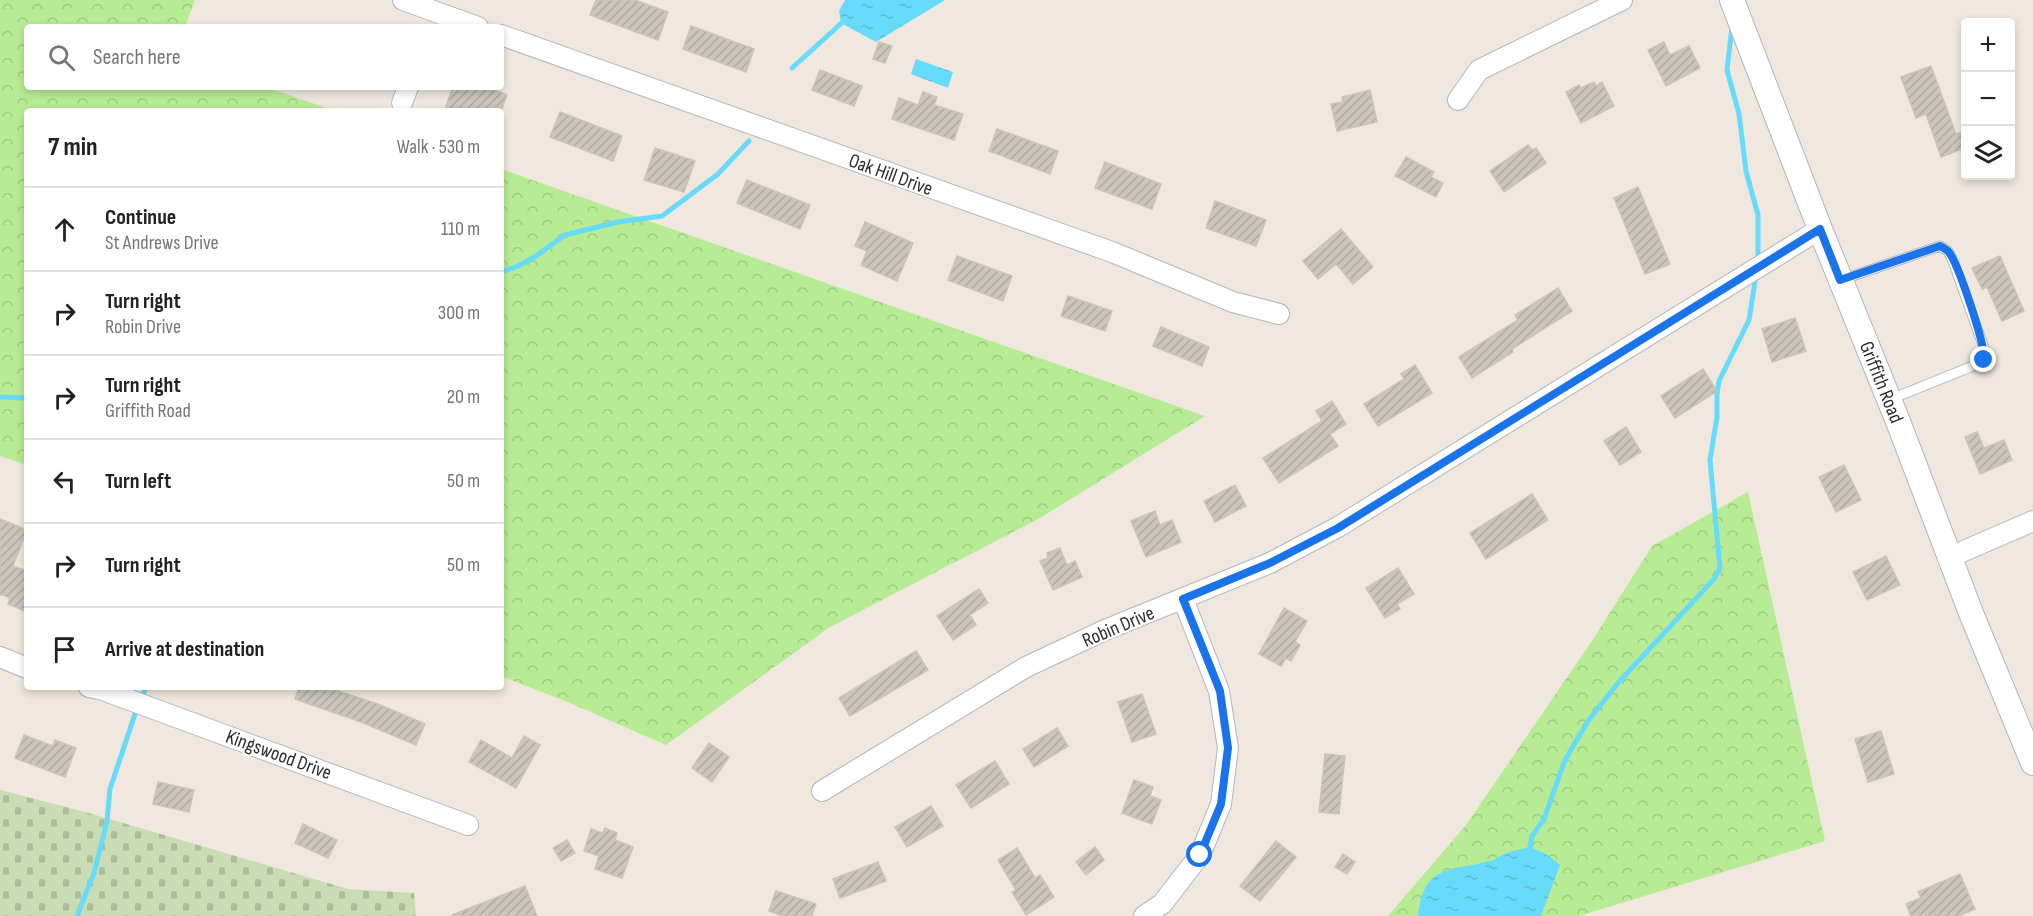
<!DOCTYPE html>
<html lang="en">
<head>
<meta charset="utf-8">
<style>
  :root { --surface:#fff; --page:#f6f6f6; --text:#222; --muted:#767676; --line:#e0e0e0 }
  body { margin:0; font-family:"Sofia Sans Condensed",sans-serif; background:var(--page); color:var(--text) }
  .controls { position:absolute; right:18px; top:18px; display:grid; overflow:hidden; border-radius:6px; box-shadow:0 3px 9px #0003 }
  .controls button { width:54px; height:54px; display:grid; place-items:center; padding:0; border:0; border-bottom:2px solid var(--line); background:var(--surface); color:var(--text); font:30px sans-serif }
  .stop { position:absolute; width:18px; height:18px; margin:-14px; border:4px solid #1a73e8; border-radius:50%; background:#fff }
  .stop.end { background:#1a73e8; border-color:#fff; box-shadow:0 2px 6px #0008 }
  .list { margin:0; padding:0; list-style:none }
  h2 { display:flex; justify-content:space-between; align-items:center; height:78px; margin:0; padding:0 24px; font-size:26px }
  h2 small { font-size:20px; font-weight:400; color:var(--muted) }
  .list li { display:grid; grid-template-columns:39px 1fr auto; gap:18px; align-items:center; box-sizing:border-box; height:84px; padding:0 24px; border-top:2px solid var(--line) }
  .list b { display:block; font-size:22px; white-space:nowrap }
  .list p { margin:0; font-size:20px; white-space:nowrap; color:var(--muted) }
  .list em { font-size:20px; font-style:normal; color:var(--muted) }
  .icon { flex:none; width:33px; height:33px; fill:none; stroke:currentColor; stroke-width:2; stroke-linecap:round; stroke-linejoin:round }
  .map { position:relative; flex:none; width:2033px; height:916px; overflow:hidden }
  .search { position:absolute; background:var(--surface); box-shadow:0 3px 9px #0003; left:24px; top:24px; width:480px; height:66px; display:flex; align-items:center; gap:15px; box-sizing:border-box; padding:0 21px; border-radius:6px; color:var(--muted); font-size:22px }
  .panel { position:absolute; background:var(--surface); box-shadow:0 3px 9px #0003; left:24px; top:108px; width:480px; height:582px; border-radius:6px }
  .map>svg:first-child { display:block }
  .forest { fill:url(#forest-crowns) }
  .cemetery { fill:url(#cemetery-stones) }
  .water { fill:url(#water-ripples) }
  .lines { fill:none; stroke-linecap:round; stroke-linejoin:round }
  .stream { stroke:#67dbfc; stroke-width:5 }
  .building { fill:url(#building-hatch); stroke:#ccc4b7; stroke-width:1.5 }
  .service-casing { stroke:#b2b6c2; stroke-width:11 }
  .minor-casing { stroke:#b2b6c2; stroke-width:22 }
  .tertiary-casing { stroke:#b2b6c2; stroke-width:26 }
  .service { stroke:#fff; stroke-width:9 }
  .minor { stroke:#fff; stroke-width:20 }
  .tertiary { stroke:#fff; stroke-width:24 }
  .route { stroke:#1a73e8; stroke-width:8 }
  .labels { text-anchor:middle; stroke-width:4.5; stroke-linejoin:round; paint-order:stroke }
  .street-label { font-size:20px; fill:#2d2d2d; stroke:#fff }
</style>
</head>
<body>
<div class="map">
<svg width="2033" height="916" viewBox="0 0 2033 916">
  <defs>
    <pattern id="forest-crowns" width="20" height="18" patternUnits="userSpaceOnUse" patternTransform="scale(1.5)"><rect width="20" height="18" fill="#b7ec95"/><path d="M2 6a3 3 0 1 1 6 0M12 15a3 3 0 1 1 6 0" fill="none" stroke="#9ecb81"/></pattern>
    <pattern id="cemetery-stones" width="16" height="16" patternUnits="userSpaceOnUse" patternTransform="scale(1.5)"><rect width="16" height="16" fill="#c9dcb4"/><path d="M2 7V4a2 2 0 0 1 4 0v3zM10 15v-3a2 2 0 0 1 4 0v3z" fill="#adbd9b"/></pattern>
    <pattern id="water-ripples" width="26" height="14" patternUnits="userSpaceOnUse" patternTransform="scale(1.5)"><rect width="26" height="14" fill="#67dbfc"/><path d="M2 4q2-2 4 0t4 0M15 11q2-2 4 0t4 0" fill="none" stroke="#5abcd8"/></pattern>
    <pattern id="building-hatch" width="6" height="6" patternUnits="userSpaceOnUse" patternTransform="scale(1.5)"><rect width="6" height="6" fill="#cbc6bd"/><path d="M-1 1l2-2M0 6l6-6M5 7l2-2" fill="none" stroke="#afaaa3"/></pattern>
  </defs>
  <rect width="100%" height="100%" fill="#f0e8de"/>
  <g class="forest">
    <polygon points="0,0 195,0 185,27 27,27 27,87 266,87 335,111 27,111 27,465 0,456"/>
    <polygon points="501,169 1205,416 1040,518 830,627 666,745 570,703 501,676"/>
    <polygon points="1748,492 1825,841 1579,916 1388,916 1466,825 1594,638 1652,546"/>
  </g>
  <polygon class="cemetery" points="0,790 89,813 348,889 414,893 416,916 0,916"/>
  <g class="water">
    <polygon points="845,0 945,0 876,42 841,23 839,11"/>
    <polygon points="916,59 953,72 948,88 911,74"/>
    <path d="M1530,847L1546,854L1560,865L1541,916H1418C1424,864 1448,872 1490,861C1497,859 1501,855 1507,853C1514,850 1522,849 1530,847Z"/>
  </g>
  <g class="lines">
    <g class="stream">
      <polyline points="1732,27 1727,70 1739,114 1746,171 1758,215 1758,263"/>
      <polyline points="792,68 846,19"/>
      <polyline points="501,272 518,266 536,256 565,235 618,222 662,216 718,174 749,141"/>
      <polyline points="0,397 27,398"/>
      <polyline points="141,700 146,687"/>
      <polyline points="1532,854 1530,847 1532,836 1544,819 1565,760 1588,721 1618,683 1714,579 1720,568 1710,460 1717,417 1717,394 1719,381 1749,320 1756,275"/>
      <polyline points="77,916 94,873 107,821 110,789 137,708"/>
    </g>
  </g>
  <g class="building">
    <polygon points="596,0 635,0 668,12 658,40 590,15"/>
    <polygon points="691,26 754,49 746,72 683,49"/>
    <polygon points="879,42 892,46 885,63 873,59"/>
    <polygon points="1664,42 1670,55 1689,46 1700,68 1666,86 1648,50"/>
    <polygon points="1931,66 1956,134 1965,131 1965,148 1941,157 1926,114 1916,118 1901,77"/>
    <polygon points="820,70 862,86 854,106 812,90"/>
    <polygon points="1594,82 1596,86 1602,82 1614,106 1581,123 1566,92 1579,85 1581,88"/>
    <polygon points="453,87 487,87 507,95 501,111 444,111"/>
    <polygon points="1370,90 1377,122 1337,131 1331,104 1343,102 1342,97"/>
    <polygon points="923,92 937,97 934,105 963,114 954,140 892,119 899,98 918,105"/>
    <polygon points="560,112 622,136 613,161 550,137"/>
    <polygon points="997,129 1058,151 1050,174 989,151"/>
    <polygon points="1528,145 1532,150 1536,148 1546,163 1504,192 1490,171"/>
    <polygon points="655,148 695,161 684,192 644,180"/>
    <polygon points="1406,157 1434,172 1431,177 1443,183 1436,197 1395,176"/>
    <polygon points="1105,162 1161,184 1152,209 1095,188"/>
    <polygon points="747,180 810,205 800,229 737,203"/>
    <polygon points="1638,187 1670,264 1645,274 1614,198"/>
    <polygon points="1215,201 1266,220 1256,246 1206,228"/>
    <polygon points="865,222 913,243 897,281 861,265 867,251 855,246"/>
    <polygon points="1341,229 1373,267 1353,284 1336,264 1318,279 1303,261"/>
    <polygon points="957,256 1012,276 1003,301 948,280"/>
    <polygon points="2000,256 2024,311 2002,321 1987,287 1982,289 1972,268"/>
    <polygon points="1558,288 1572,311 1512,349 1513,352 1472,378 1459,357 1518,320 1515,315"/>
    <polygon points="1068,296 1112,311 1105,331 1061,316"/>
    <polygon points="1795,318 1806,351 1772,362 1762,329"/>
    <polygon points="1161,327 1209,347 1202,366 1153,346"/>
    <polygon points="1415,365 1432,393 1378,426 1364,404 1404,379 1401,374"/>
    <polygon points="1703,369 1717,391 1675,418 1661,396"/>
    <polygon points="1332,401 1346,424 1330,434 1338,446 1279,483 1263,458 1322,421 1316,411"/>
    <polygon points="1626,427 1641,452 1620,465 1604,441"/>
    <polygon points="1977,432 1984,448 2004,440 2012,460 1980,474 1965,437"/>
    <polygon points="1844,465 1861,500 1836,512 1819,477"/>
    <polygon points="1235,485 1246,506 1215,522 1204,501"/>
    <polygon points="1532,494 1548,520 1486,559 1470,533"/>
    <polygon points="1155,511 1160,525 1172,520 1181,542 1146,557 1131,521"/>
    <polygon points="0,519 27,530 13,566 27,571 27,612 8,604 10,598 1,594 0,596"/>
    <polygon points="1060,548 1067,565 1075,561 1082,577 1053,590 1040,561 1048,558 1047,553"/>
    <polygon points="1886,556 1900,585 1867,600 1853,572"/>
    <polygon points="1398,568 1414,594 1397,604 1400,609 1385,618 1366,588"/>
    <polygon points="979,589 988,603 970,615 976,625 953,640 937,616"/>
    <polygon points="1284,608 1307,621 1295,642 1300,645 1291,661 1286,658 1281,666 1259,654"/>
    <polygon points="916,651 928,670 850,716 839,698"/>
    <polygon points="299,687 326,687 378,704 425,724 416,745 361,722 295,699"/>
    <polygon points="1142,694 1156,734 1132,742 1118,702"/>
    <polygon points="1057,728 1068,746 1034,767 1023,749"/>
    <polygon points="1881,731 1894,774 1868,782 1855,739"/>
    <polygon points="24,735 53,746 55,740 76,748 65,777 15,758"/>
    <polygon points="524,736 540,745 516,788 469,762 481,740 512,758"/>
    <polygon points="709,743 729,757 712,782 692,768"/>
    <polygon points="1325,754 1345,756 1339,814 1319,812"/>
    <polygon points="995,761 1009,784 971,808 956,785"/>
    <polygon points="1134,780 1153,787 1150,796 1161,800 1152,824 1122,813"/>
    <polygon points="158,782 194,790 189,812 153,804"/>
    <polygon points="931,806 943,826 907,847 895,827"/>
    <polygon points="303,824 337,840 328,858 295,843"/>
    <polygon points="605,828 617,833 615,840 633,847 622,878 595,869 599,856 584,851 591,829 603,833"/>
    <polygon points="567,840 575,853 561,861 553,848"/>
    <polygon points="1276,841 1296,857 1260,901 1240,886"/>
    <polygon points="1095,847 1104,860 1086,875 1076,862"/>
    <polygon points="1017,848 1035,878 1040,875 1054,897 1026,915 1012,892 1016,890 998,860"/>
    <polygon points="1343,854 1355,862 1347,874 1335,867"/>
    <polygon points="878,862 886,881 840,898 833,879"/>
    <polygon points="1960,874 1975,909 1959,916 1911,916 1906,904 1921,898 1918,892"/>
    <polygon points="525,886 537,916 452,916 452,915"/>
    <polygon points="776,891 816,904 812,916 783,916 769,911"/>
  </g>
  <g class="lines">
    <defs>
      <polyline id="service" points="1841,280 1940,246 1948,251 1953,261 1983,345 1984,360 1978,364 1891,399"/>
      <g id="minor">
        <polyline points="403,0 478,27"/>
        <polyline points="501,35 1112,252 1233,302 1279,314"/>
        <polyline points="1458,100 1479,70 1622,0"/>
        <polyline points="402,103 408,87"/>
        <polyline points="1950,557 2033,521"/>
        <polyline points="0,657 27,668"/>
        <polyline points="89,687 103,690 184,720 468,825"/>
        <polyline points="822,791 1026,667 1105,630 1270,563 1338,527 1820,229"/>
        <polyline points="1144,916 1162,904 1200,855 1221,804 1228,748 1219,691 1183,599"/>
      </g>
      <polyline id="tertiary" points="1732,0 1820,229 1899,424 1971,613 2033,763"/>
    </defs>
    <use href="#service" class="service-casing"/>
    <use href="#minor" class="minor-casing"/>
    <use href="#tertiary" class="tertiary-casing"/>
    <use href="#service" class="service"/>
    <use href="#minor" class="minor"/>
    <use href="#tertiary" class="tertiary"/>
  </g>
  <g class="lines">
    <path class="route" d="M1200,855L1221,804L1228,748L1220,691L1183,599L1270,563L1338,528L1820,229L1840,280L1940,246C1941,246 1948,251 1948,251C1958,262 1986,347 1984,360"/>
  </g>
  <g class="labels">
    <g class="street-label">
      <text transform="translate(891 174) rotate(20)" y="7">Oak Hill Drive</text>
      <text transform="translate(1882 382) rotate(68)" y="7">Griffith Road</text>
      <text transform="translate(1118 626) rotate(-23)" y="7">Robin Drive</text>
      <text transform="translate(279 754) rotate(20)" y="7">Kingswood Drive</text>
    </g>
  </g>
</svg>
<div class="controls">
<button>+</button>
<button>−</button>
<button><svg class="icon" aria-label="layers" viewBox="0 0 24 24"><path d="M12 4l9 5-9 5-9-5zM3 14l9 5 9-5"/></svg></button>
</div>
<div class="stop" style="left:1200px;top:855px"></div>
<div class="stop end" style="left:1984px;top:360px"></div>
<div class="search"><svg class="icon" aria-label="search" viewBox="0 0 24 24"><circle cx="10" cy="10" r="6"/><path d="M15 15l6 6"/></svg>Search here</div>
<section class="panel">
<h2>7 min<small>Walk · 530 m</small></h2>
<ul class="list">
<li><svg class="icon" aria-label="ahead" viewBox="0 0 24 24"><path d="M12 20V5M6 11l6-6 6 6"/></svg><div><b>Continue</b><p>St Andrews Drive</p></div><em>110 m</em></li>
<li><svg class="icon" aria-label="right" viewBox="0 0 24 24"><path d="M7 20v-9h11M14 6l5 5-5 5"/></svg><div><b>Turn right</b><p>Robin Drive</p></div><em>300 m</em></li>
<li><svg class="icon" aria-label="right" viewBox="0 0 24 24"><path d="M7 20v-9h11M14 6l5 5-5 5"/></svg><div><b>Turn right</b><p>Griffith Road</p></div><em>20 m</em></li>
<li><svg class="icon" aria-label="left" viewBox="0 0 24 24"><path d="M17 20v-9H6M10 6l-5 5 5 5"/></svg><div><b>Turn left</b></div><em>50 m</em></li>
<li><svg class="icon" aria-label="right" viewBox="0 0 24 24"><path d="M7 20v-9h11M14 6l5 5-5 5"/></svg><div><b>Turn right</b></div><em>50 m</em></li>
<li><svg class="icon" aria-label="arrive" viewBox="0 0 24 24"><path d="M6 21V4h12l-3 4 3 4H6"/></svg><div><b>Arrive at destination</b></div></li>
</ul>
</section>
</div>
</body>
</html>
